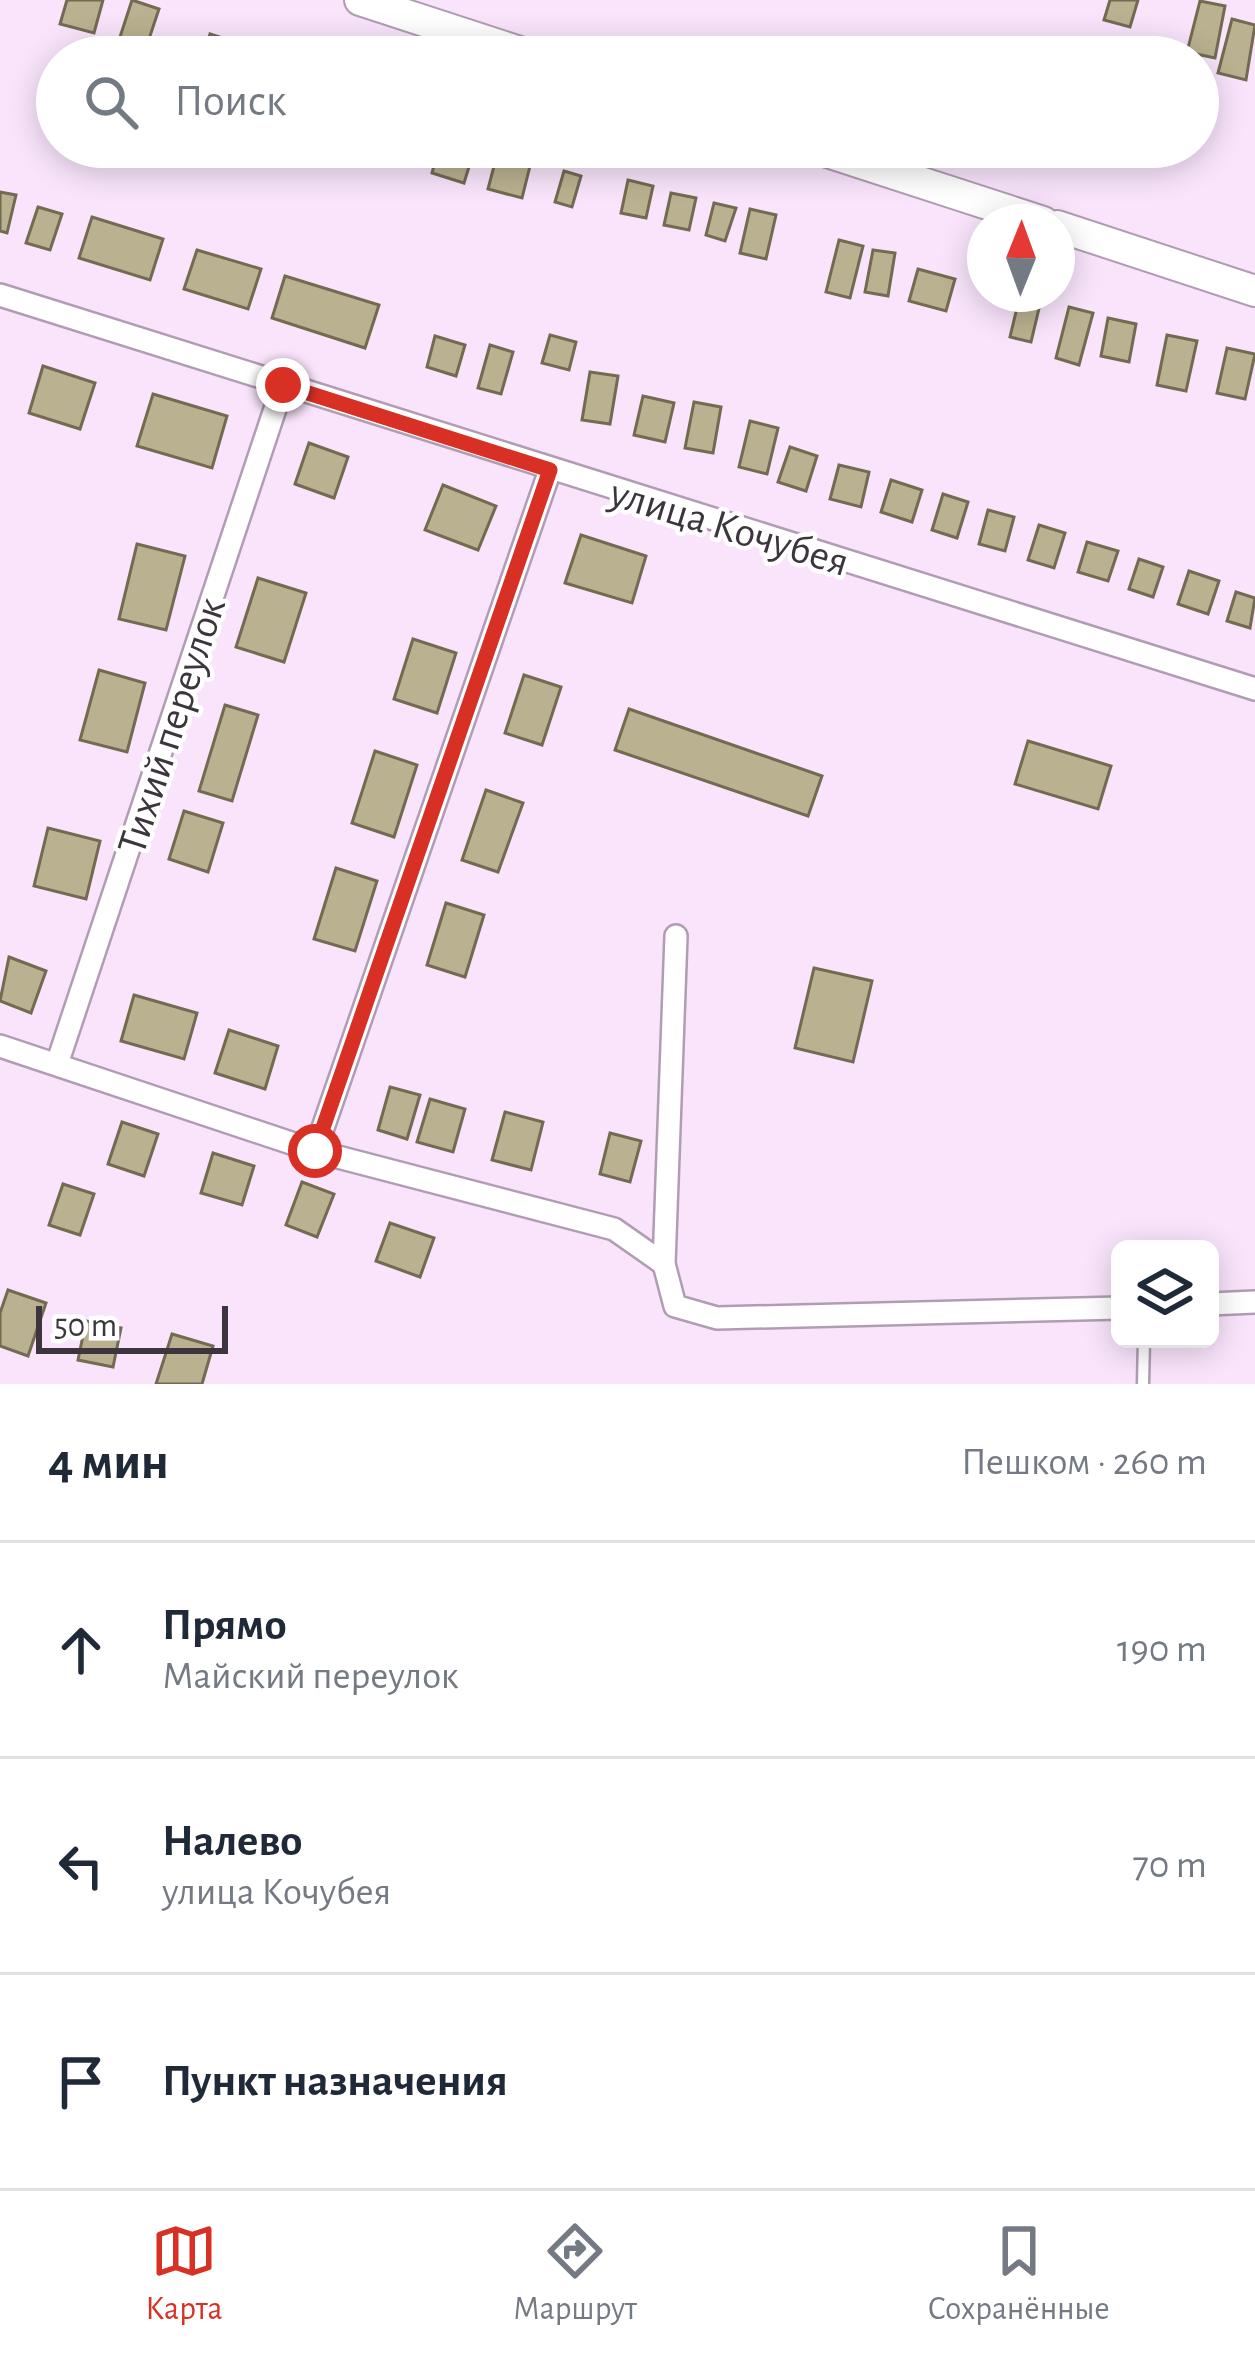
<!DOCTYPE html>
<html lang="ru">
<head>
<meta charset="utf-8">
<style>
  :root { --surface:#fff; --page:#f6f6f7; --text:#1f2937; --muted:#747a83; --line:#e0e1e3; --accent:#d93025 }
  body { margin:0; font-family:"Alegreya Sans",sans-serif; background:var(--page); color:var(--text) }
  .controls { position:absolute; right:36px; bottom:36px; display:grid; overflow:hidden; border-radius:18px; box-shadow:0 6px 30px #0003 }
  .controls button { width:108px; height:108px; display:grid; place-items:center; padding:0; border:0; border-bottom:3px solid var(--line); background:var(--surface); color:var(--text); font:60px sans-serif }
  .compass { position:absolute; left:967px; top:204px; width:108px; height:108px; border-radius:50%; background:var(--surface); box-shadow:0 6px 30px #0003; rotate:1deg }
  .scale { position:absolute; left:36px; bottom:30px; width:192px; box-sizing:border-box; padding-left:12px; border:6px solid #3d353e; border-top:0; font-size:33px; line-height:42px; white-space:nowrap; color:#3d353e; -webkit-text-stroke:9px #fff; paint-order:stroke }
  .stop { position:absolute; width:36px; height:36px; margin:-27px; border:9px solid #d93025; border-radius:50%; background:#fff }
  .stop.end { background:#d93025; border-color:#fff; box-shadow:0 3px 12px #0008 }
  .list { margin:0; padding:0; list-style:none }
  h2 { display:flex; justify-content:space-between; align-items:center; height:156px; margin:0; padding:0 48px; font-size:51px }
  h2 small { font-size:39px; font-weight:400; color:var(--muted) }
  .list li { display:grid; grid-template-columns:78px 1fr auto; gap:36px; align-items:center; box-sizing:border-box; height:216px; padding:0 48px; border-top:3px solid var(--line) }
  .list b { display:block; font-size:45px; white-space:nowrap }
  .list p { margin:0; font-size:39px; white-space:nowrap; color:var(--muted) }
  .list em { font-size:39px; font-style:normal; color:var(--muted) }
  .icon { flex:none; width:66px; height:66px; fill:none; stroke:currentColor; stroke-width:2; stroke-linecap:round; stroke-linejoin:round }
  .map { position:relative; flex:none; width:1255px; height:1384px; overflow:hidden }
  .search { position:absolute; background:var(--surface); box-shadow:0 6px 30px #0003; left:36px; right:36px; top:36px; height:132px; display:flex; align-items:center; gap:30px; box-sizing:border-box; padding:0 42px; border-radius:66px; color:var(--muted); font-size:45px }
  .sheet { height:804px; background:var(--surface) }
  nav { display:flex; justify-content:space-around; align-items:center; box-sizing:border-box; height:168px; border-top:3px solid var(--line); background:var(--surface); font-size:33px; color:var(--muted) }
  nav a { display:grid; justify-items:center; gap:6px }
  nav .on { color:var(--accent) }
  .map>svg:first-child { display:block }
  .building { fill:#bab190; stroke:#726b52; stroke-width:3 }
  .lines { fill:none; stroke-linecap:round; stroke-linejoin:round }
  .service-casing { stroke:#b19db3; stroke-width:15 }
  .minor-casing { stroke:#b19db3; stroke-width:26 }
  .secondary-casing { stroke:#b19db3; stroke-width:34 }
  .service { stroke:#fff; stroke-width:10 }
  .minor { stroke:#fff; stroke-width:21 }
  .secondary { stroke:#fff; stroke-width:30 }
  .route { stroke:#d93025; stroke-width:15 }
  .labels { text-anchor:middle; stroke-width:9; stroke-linejoin:round; paint-order:stroke }
  .street-label { font-size:42px; fill:#3d353e; stroke:#fff }
</style>
</head>
<body>
<div class="map">
<svg width="1255" height="1384" viewBox="0 0 1255 1384">
  <rect width="100%" height="100%" fill="#f9e4fc"/>
  <g class="building">
    <polygon points="67,0 103,0 94,33 60,24"/>
    <polygon points="132,0 159,9 147,45 120,37"/>
    <polygon points="1110,0 1138,0 1130,27 1104,20"/>
    <polygon points="1200,1 1225,6 1215,58 1187,52"/>
    <polygon points="1232,19 1255,25 1246,80 1218,73"/>
    <polygon points="210,34 238,43 233,57 203,57"/>
    <polygon points="439,147 475,147 464,183 432,173"/>
    <polygon points="499,147 533,154 522,198 488,189"/>
    <polygon points="564,171 581,176 572,207 555,202"/>
    <polygon points="628,180 653,186 646,218 621,213"/>
    <polygon points="0,192 16,195 7,233 0,231"/>
    <polygon points="671,193 696,198 689,230 664,225"/>
    <polygon points="714,203 736,208 725,241 706,235"/>
    <polygon points="38,207 62,214 50,250 26,243"/>
    <polygon points="750,209 776,215 766,259 740,253"/>
    <polygon points="92,217 163,239 150,280 79,258"/>
    <polygon points="839,240 863,246 850,298 826,292"/>
    <polygon points="197,250 261,269 248,309 184,289"/>
    <polygon points="873,250 895,253 888,296 865,292"/>
    <polygon points="918,269 955,279 946,311 909,301"/>
    <polygon points="285,276 379,305 365,348 272,318"/>
    <polygon points="1020,295 1041,300 1031,342 1010,337"/>
    <polygon points="1069,307 1093,313 1079,365 1056,358"/>
    <polygon points="1108,318 1136,324 1129,362 1101,356"/>
    <polygon points="550,335 576,342 569,370 542,363"/>
    <polygon points="1167,335 1197,341 1186,391 1157,385"/>
    <polygon points="435,336 465,345 456,376 427,367"/>
    <polygon points="490,345 513,352 501,394 478,388"/>
    <polygon points="1227,348 1255,354 1245,399 1217,393"/>
    <polygon points="43,366 95,383 80,429 29,413"/>
    <polygon points="590,372 618,376 610,424 582,420"/>
    <polygon points="153,394 227,416 212,468 137,446"/>
    <polygon points="643,396 674,403 665,442 634,435"/>
    <polygon points="694,402 721,407 713,453 685,448"/>
    <polygon points="750,421 778,428 767,474 739,467"/>
    <polygon points="309,443 348,457 334,498 295,484"/>
    <polygon points="790,447 817,456 806,491 778,482"/>
    <polygon points="839,465 869,472 861,507 830,499"/>
    <polygon points="891,480 922,490 912,522 881,512"/>
    <polygon points="443,485 496,506 478,550 425,530"/>
    <polygon points="943,494 968,502 957,538 932,530"/>
    <polygon points="988,510 1014,517 1005,551 979,544"/>
    <polygon points="1039,525 1065,533 1054,568 1028,560"/>
    <polygon points="581,535 646,556 632,603 565,583"/>
    <polygon points="1087,542 1118,551 1108,581 1078,572"/>
    <polygon points="137,544 185,556 166,630 119,619"/>
    <polygon points="1139,559 1163,567 1153,597 1129,589"/>
    <polygon points="1189,571 1219,581 1208,614 1178,604"/>
    <polygon points="258,578 306,593 284,662 236,647"/>
    <polygon points="1236,592 1255,598 1250,628 1227,621"/>
    <polygon points="413,639 456,653 437,713 394,699"/>
    <polygon points="99,670 145,683 127,752 80,740"/>
    <polygon points="524,675 561,687 542,745 505,733"/>
    <polygon points="225,705 258,715 232,801 199,791"/>
    <polygon points="629,709 822,776 808,816 615,750"/>
    <polygon points="1028,741 1111,766 1098,809 1015,784"/>
    <polygon points="375,751 417,765 394,837 352,823"/>
    <polygon points="486,790 523,803 498,872 462,860"/>
    <polygon points="184,811 223,823 208,872 169,859"/>
    <polygon points="48,828 100,841 86,899 34,886"/>
    <polygon points="336,868 377,881 355,951 314,939"/>
    <polygon points="446,903 484,915 465,977 427,965"/>
    <polygon points="9,957 46,971 31,1013 0,1001"/>
    <polygon points="814,968 872,981 853,1062 795,1048"/>
    <polygon points="134,995 197,1013 184,1059 121,1041"/>
    <polygon points="229,1030 278,1046 265,1089 215,1073"/>
    <polygon points="390,1087 420,1095 407,1139 378,1130"/>
    <polygon points="430,1099 465,1109 453,1152 417,1142"/>
    <polygon points="505,1112 543,1122 531,1170 492,1160"/>
    <polygon points="122,1122 158,1134 144,1176 108,1164"/>
    <polygon points="610,1133 641,1141 630,1182 600,1174"/>
    <polygon points="213,1153 254,1166 242,1205 201,1193"/>
    <polygon points="302,1182 334,1194 317,1237 286,1225"/>
    <polygon points="63,1184 94,1194 80,1235 49,1225"/>
    <polygon points="390,1223 434,1238 420,1277 376,1261"/>
    <polygon points="8,1290 46,1303 28,1356 0,1346 0,1313"/>
    <polygon points="86,1321 121,1328 113,1367 78,1360"/>
    <polygon points="172,1334 213,1346 202,1384 156,1384"/>
  </g>
  <g class="lines">
    <defs>
      <polyline id="service" points="1143,1384 1144,1339"/>
      <g id="minor">
        <polyline points="0,295 1255,689"/>
        <polyline points="676,936 664,1264 675,1306 717,1318 1120,1308"/>
        <polyline points="0,1046 315,1151 614,1229 664,1264"/>
        <polyline points="57,1064 283,385"/>
        <polyline points="315,1151 550,470"/>
        <polyline points="1210,1304 1255,1302"/>
      </g>
      <g id="secondary">
        <polyline points="360,0 535,57"/>
        <polyline points="812,147 1043,222"/>
        <polyline points="1057,226 1255,291"/>
      </g>
    </defs>
    <use href="#service" class="service-casing"/>
    <use href="#minor" class="minor-casing"/>
    <use href="#secondary" class="secondary-casing"/>
    <use href="#service" class="service"/>
    <use href="#minor" class="minor"/>
    <use href="#secondary" class="secondary"/>
  </g>
  <g class="lines">
    <polyline class="route" points="283,385 550,470 315,1151"/>
  </g>
  <g class="labels">
    <g class="street-label">
      <text transform="translate(730 526) rotate(17)" y="15">улица Кочубея</text>
      <text transform="translate(170 725) rotate(-72)" y="15">Тихий переулок</text>
    </g>
  </g>
</svg>
<div class="controls">
<button><svg class="icon" aria-label="layers" viewBox="0 0 24 24"><path d="M12 4l9 5-9 5-9-5zM3 14l9 5 9-5"/></svg></button>
</div>
<svg class="compass" viewBox="-18 -18 36 36"><path d="M0-13l5 13h-10z" fill="#e53935"/><path d="M0 13l5-13h-10z" fill="#747a83"/></svg>
<div class="scale">50 m</div>
<div class="stop" style="left:315px;top:1151px"></div>
<div class="stop end" style="left:283px;top:385px"></div>
<div class="search"><svg class="icon" aria-label="search" viewBox="0 0 24 24"><circle cx="10" cy="10" r="6"/><path d="M15 15l6 6"/></svg>Поиск</div>
</div>
<section class="sheet">
<h2>4 мин<small>Пешком · 260 m</small></h2>
<ul class="list">
<li><svg class="icon" aria-label="ahead" viewBox="0 0 24 24"><path d="M12 20V5M6 11l6-6 6 6"/></svg><div><b>Прямо</b><p>Майский переулок</p></div><em>190 m</em></li>
<li><svg class="icon" aria-label="left" viewBox="0 0 24 24"><path d="M17 20v-9H6M10 6l-5 5 5 5"/></svg><div><b>Налево</b><p>улица Кочубея</p></div><em>70 m</em></li>
<li><svg class="icon" aria-label="arrive" viewBox="0 0 24 24"><path d="M6 21V4h12l-3 4 3 4H6"/></svg><div><b>Пункт назначения</b></div></li>
</ul>
</section>
<nav>
<a class="on"><svg class="icon" aria-label="map" viewBox="0 0 24 24"><path d="M3 6l6-2 6 2 6-2v14l-6 2-6-2-6 2zM9 4v14M15 6v14"/></svg>Карта</a>
<a><svg class="icon" aria-label="directions" viewBox="0 0 24 24"><path d="M12 3l9 9-9 9-9-9zM9 14v-3h6M13 9l2 2-2 2"/></svg>Маршрут</a>
<a><svg class="icon" aria-label="saved" viewBox="0 0 24 24"><path d="M7 4h10v16l-5-4-5 4z"/></svg>Сохранённые</a>
</nav>
</body>
</html>
